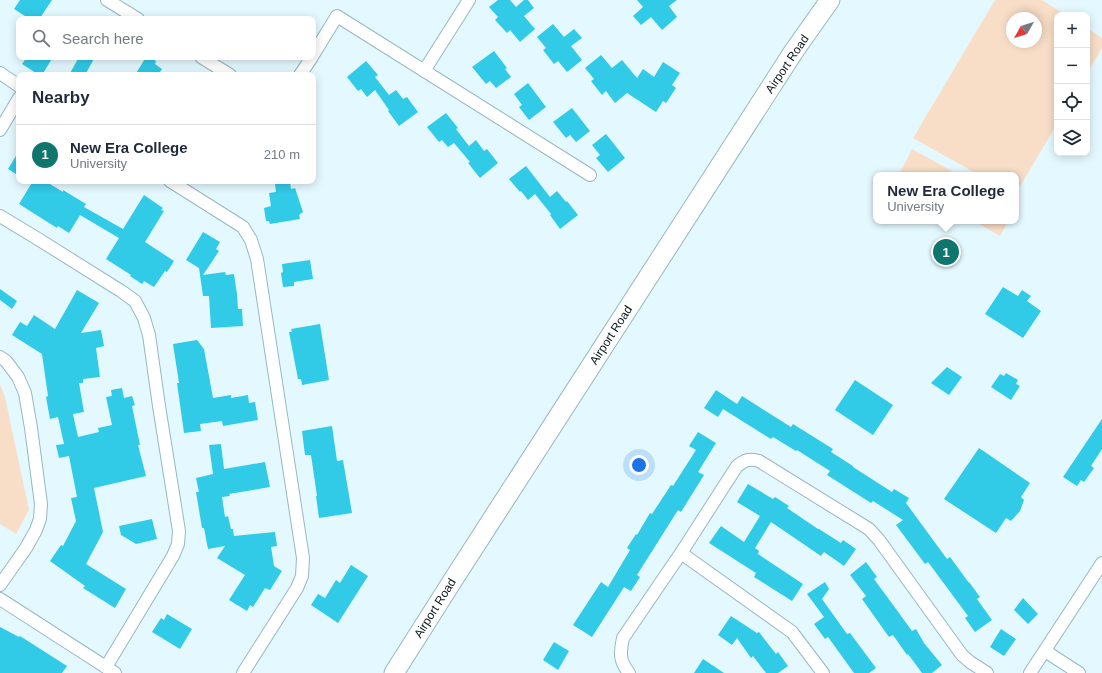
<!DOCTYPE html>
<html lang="en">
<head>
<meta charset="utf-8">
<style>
  :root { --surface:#fff; --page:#f2f2f3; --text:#1f2937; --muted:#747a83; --line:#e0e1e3; --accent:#0f766e }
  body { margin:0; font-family:Helvetica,sans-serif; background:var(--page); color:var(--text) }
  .controls { position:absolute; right:12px; top:12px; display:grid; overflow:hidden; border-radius:8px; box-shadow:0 2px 10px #0003 }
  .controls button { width:36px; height:36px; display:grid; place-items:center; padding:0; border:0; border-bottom:1px solid var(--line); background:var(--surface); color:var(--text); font:20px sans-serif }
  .compass { position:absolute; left:1006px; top:12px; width:36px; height:36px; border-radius:50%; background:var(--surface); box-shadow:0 2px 10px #0003; rotate:231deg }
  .you { position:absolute; left:639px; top:465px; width:14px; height:14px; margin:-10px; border:3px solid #fff; border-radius:50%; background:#1a73e8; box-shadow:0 0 0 6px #1a73e833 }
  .badge { display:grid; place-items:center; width:26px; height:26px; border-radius:50%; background:var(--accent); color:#fff; font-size:13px; font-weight:700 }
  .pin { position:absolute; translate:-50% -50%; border:2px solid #fff; box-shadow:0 1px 4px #0006 }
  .popup { position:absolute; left:873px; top:172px; width:146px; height:52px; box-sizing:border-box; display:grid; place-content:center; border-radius:8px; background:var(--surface); filter:drop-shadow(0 1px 3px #0005); font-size:13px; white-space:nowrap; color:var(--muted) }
  .popup b { font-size:15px; color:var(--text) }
  .popup::after { content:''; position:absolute; left:50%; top:100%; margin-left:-8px; border:8px solid transparent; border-top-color:var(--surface) }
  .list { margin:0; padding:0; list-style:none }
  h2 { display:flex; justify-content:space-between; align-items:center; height:52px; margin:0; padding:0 16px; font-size:17px }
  h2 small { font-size:13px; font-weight:400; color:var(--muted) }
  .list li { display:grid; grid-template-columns:26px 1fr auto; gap:12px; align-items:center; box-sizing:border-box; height:60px; padding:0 16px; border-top:1px solid var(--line) }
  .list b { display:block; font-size:15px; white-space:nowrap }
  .list p { margin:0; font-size:13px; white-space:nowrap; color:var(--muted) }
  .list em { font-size:13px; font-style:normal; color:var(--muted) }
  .icon { flex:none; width:22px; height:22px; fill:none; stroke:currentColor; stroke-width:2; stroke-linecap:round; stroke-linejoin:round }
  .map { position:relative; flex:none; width:1102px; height:673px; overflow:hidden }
  .search { position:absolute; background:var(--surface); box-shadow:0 2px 10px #0003; left:16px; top:16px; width:300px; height:44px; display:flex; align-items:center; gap:10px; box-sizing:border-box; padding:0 14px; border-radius:8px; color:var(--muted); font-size:15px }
  .panel { position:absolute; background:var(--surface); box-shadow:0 2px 10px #0003; left:16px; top:72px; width:300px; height:112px; border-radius:8px }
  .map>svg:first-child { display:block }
  .green { fill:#f8dec7; fill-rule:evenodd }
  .building { fill:#31cae7 }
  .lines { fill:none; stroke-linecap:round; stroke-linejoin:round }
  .street-casing { stroke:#95b8c1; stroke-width:14 }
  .primary-casing { stroke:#95b8c1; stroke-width:21 }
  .street { stroke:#fff; stroke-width:12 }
  .primary { stroke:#fff; stroke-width:19 }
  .labels { text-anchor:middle; stroke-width:4; stroke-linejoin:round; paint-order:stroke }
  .street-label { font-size:12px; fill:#09161a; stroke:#fff }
</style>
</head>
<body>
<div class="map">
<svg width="1102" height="673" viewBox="0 0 1102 673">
  <rect width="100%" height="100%" fill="#e4f9ff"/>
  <g class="green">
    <path d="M995,0H1042L1066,15H1057V124L1016,193V175H979L913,138ZM1012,18H1036V42H1012Z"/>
    <polygon points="1087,28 1102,38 1102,48 1087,74"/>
    <polygon points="912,149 959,175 899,175"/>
    <polygon points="974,221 1008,221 1000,236"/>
    <polygon points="0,384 5,397 29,510 16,534 0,524"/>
  </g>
  <g class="building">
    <polygon points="20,0 52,0 40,18 38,16 36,18 32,16 31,18 29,17 28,18 14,9"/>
    <polygon points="498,0 510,0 516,7 524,0 528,0 534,8 524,16 535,29 520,42 510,30 507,33 495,20 498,17 489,7"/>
    <polygon points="637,0 677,0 669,6 677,17 662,30 651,17 641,25 633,16 643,7"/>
    <polygon points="553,24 564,37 574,29 582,38 571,46 582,60 567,72 558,61 554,64 543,50 546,48 537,37"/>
    <polygon points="494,51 507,68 505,69 511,77 496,88 490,81 486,84 472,67"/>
    <polygon points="601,55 612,68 622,60 637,78 643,69 654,77 663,62 680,73 672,85 676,88 666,103 663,101 656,112 627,93 615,103 606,91 602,95 591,81 594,79 585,68"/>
    <polygon points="27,57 53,57 42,75 39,75 22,64"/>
    <polygon points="79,57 95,57 85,75 69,75"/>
    <polygon points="146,57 149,57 156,61 155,64 162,69 158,75 135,75"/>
    <polygon points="366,61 378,75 375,77 389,95 396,90 403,99 407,97 418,112 399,126 388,111 389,110 375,90 367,97 361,89 358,91 347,77"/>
    <polygon points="528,83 546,107 529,120 519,107 522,105 514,94"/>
    <polygon points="572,108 590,131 576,142 570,135 566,138 553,122"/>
    <polygon points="446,113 458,128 456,129 469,146 476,140 484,151 487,149 498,163 480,178 468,163 470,162 454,143 448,147 442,140 439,142 427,127"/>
    <polygon points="606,134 625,158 608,172 596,158 600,155 592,145"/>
    <polygon points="19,151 19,176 8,169"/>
    <polygon points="526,166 550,197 557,191 566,202 567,201 578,215 560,229 550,215 551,214 535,194 528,200 521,191 520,192 509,179"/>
    <polygon points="33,181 45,181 63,192 63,190 86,204 84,207 123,229 144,195 163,208 161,210 164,211 145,242 174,261 167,272 165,271 154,287 144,281 142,284 130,276 131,275 106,259 119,238 80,215 69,233 58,226 57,228 19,204"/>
    <polygon points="290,182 291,189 295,188 303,212 299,215 300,219 270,224 269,221 266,221 264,208 271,206 269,193 276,192 275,184"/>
    <polygon points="203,232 220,242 216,249 219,251 203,275 225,272 226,275 234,274 237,294 238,309 242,309 243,326 211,328 209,296 203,296 199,268 186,260"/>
    <polygon points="310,260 313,279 294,282 294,286 283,287 281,273 283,272 282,264"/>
    <polygon points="1003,287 1018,296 1022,290 1031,296 1027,301 1041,311 1023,338 985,314"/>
    <polygon points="0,289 17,301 12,309 0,300"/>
    <polygon points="77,290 99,303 81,333 101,330 104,346 96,348 100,377 83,379 83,383 79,383 84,412 73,414 78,437 99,432 98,428 112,425 106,397 112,396 111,390 122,388 124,398 132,396 135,405 132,406 140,445 138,445 146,476 94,488 103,532 86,564 126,589 115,608 83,588 85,586 50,561 61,545 63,546 76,521 71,498 77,497 69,456 59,458 56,445 64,444 58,417 50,419 46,397 48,396 42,354 12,335 20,322 27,326 34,315 55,329"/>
    <polygon points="320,324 329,380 302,385 301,379 298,379 289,332 292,332 291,329"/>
    <polygon points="197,340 204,349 213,398 231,395 231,398 248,395 249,403 255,402 258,420 223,426 222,421 200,424 201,431 184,433 177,383 179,383 173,344"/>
    <polygon points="947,367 962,377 949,395 931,383"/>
    <polygon points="1006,373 1018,380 1016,384 1020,386 1011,400 991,387 1000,374 1004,376"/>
    <polygon points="855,380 893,405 873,435 835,410"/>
    <polygon points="716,390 737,404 742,396 791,427 793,424 833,449 831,452 853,466 853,467 892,492 894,489 909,498 906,503 947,559 950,557 969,583 969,582 980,597 977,599 992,620 975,632 965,618 968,616 928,562 925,564 896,525 903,520 873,501 871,503 857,494 827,475 830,471 797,450 796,451 773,437 771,439 723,409 718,417 704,408"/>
    <polygon points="1102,419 1102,449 1091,466 1094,468 1084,482 1081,480 1077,486 1063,477"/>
    <polygon points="332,426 337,461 343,460 352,513 319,518 316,496 317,496 311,455 305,455 302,431"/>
    <polygon points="698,432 716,443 698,472 704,475 681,512 678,510 637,575 640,577 631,591 624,587 592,637 573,625 601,582 608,587 630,550 627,548 636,534 637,535 650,513 652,514 671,485 673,486 696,450 689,446"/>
    <polygon points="221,444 224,469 265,462 270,487 229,494 230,496 222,497 225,517 228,516 231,529 233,529 234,536 275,532 277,546 271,547 274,566 282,571 270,590 265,588 253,607 250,605 247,611 229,600 245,575 217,558 225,546 208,549 204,528 202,528 196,492 199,492 196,478 213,474 209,445"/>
    <polygon points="979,448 1030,483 1021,497 1024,500 1020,511 1011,521 1006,518 996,533 944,499"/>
    <polygon points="748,484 773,499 775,497 789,506 787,508 818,529 819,529 841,543 843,540 856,549 844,566 824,552 821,556 771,522 755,548 759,551 758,554 803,584 792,601 754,577 756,573 709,543 721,526 744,542 760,516 737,502"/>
    <polygon points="152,519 157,539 136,544 121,535 119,526"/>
    <polygon points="866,562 877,577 874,579 896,609 912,631 916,629 924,643 942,665 932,673 922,673 908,654 907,655 893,635 889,637 862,599 866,596 850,575"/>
    <polygon points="351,565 368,576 338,623 311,605 318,594 325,598 336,580 340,583"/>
    <polygon points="825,582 829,589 822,599 847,634 850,633 876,668 869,673 854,673 828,637 825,639 814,624 824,617 807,594"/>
    <polygon points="1023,598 1038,614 1028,624 1014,610"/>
    <polygon points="167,614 192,629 180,649 152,632 161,618 164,620"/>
    <polygon points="731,616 757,633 759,632 776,654 778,652 788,666 778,673 766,673 753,656 751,658 737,638 732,645 718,635"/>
    <polygon points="0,627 19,637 20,636 67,666 62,673 0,673"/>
    <polygon points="1001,629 1016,639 1004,656 990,647"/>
    <polygon points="554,642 569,651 558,670 543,660"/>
    <polygon points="703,659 724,673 694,673"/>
  </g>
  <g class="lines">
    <defs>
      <g id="street">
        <polyline points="107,0 138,19"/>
        <polyline points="313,55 337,16 590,175"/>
        <polyline points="201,57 230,75"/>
        <polyline points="424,71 469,0"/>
        <polyline points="0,73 19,86"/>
        <polyline points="300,75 312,57"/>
        <polyline points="0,130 19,98"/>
        <polyline points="170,181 243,227 251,240 257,259 303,558 302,576 297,588 243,673"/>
        <polyline points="0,216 38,239 121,291 135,301 144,318 149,335 159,406 179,531 178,544 173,556 106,667"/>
        <polyline points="0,357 6,361 18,377 25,393 31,428 41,504 40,519 36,530 26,548 0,585"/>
        <polyline points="681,553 792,632 823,673"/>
        <polyline points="0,599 115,673"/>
        <polyline points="1045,651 1079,673"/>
        <path d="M629,673C619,660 620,653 623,638L681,553L737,466C745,460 749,458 759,461L869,529L879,540L962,655L970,662L987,673"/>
        <polyline points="1030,673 1102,563"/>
      </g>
      <polyline id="primary" points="394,673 453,580 794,51 830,0"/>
    </defs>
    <use href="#street" class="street-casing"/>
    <use href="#primary" class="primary-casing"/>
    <use href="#street" class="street"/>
    <use href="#primary" class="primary"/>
  </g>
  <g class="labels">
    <g class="street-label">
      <text transform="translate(787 64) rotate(-56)" y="4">Airport Road</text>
      <text transform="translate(611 335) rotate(-57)" y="4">Airport Road</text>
      <text transform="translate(435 608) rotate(-58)" y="4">Airport Road</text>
    </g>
  </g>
</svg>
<div class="controls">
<button>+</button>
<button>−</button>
<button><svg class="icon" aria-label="locate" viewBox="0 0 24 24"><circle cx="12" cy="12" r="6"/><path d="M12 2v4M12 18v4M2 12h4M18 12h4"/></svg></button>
<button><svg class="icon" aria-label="layers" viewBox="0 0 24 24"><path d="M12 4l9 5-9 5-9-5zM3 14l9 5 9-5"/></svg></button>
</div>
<svg class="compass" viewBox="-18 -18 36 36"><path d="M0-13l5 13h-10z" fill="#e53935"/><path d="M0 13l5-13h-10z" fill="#747a83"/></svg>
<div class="you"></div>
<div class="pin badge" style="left:946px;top:252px">1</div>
<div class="popup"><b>New Era College</b>University</div>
<div class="search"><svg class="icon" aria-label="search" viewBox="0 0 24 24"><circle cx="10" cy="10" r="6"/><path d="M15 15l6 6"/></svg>Search here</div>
<section class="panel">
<h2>Nearby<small></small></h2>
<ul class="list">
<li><span class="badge">1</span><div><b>New Era College</b><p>University</p></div><em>210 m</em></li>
</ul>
</section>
</div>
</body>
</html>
